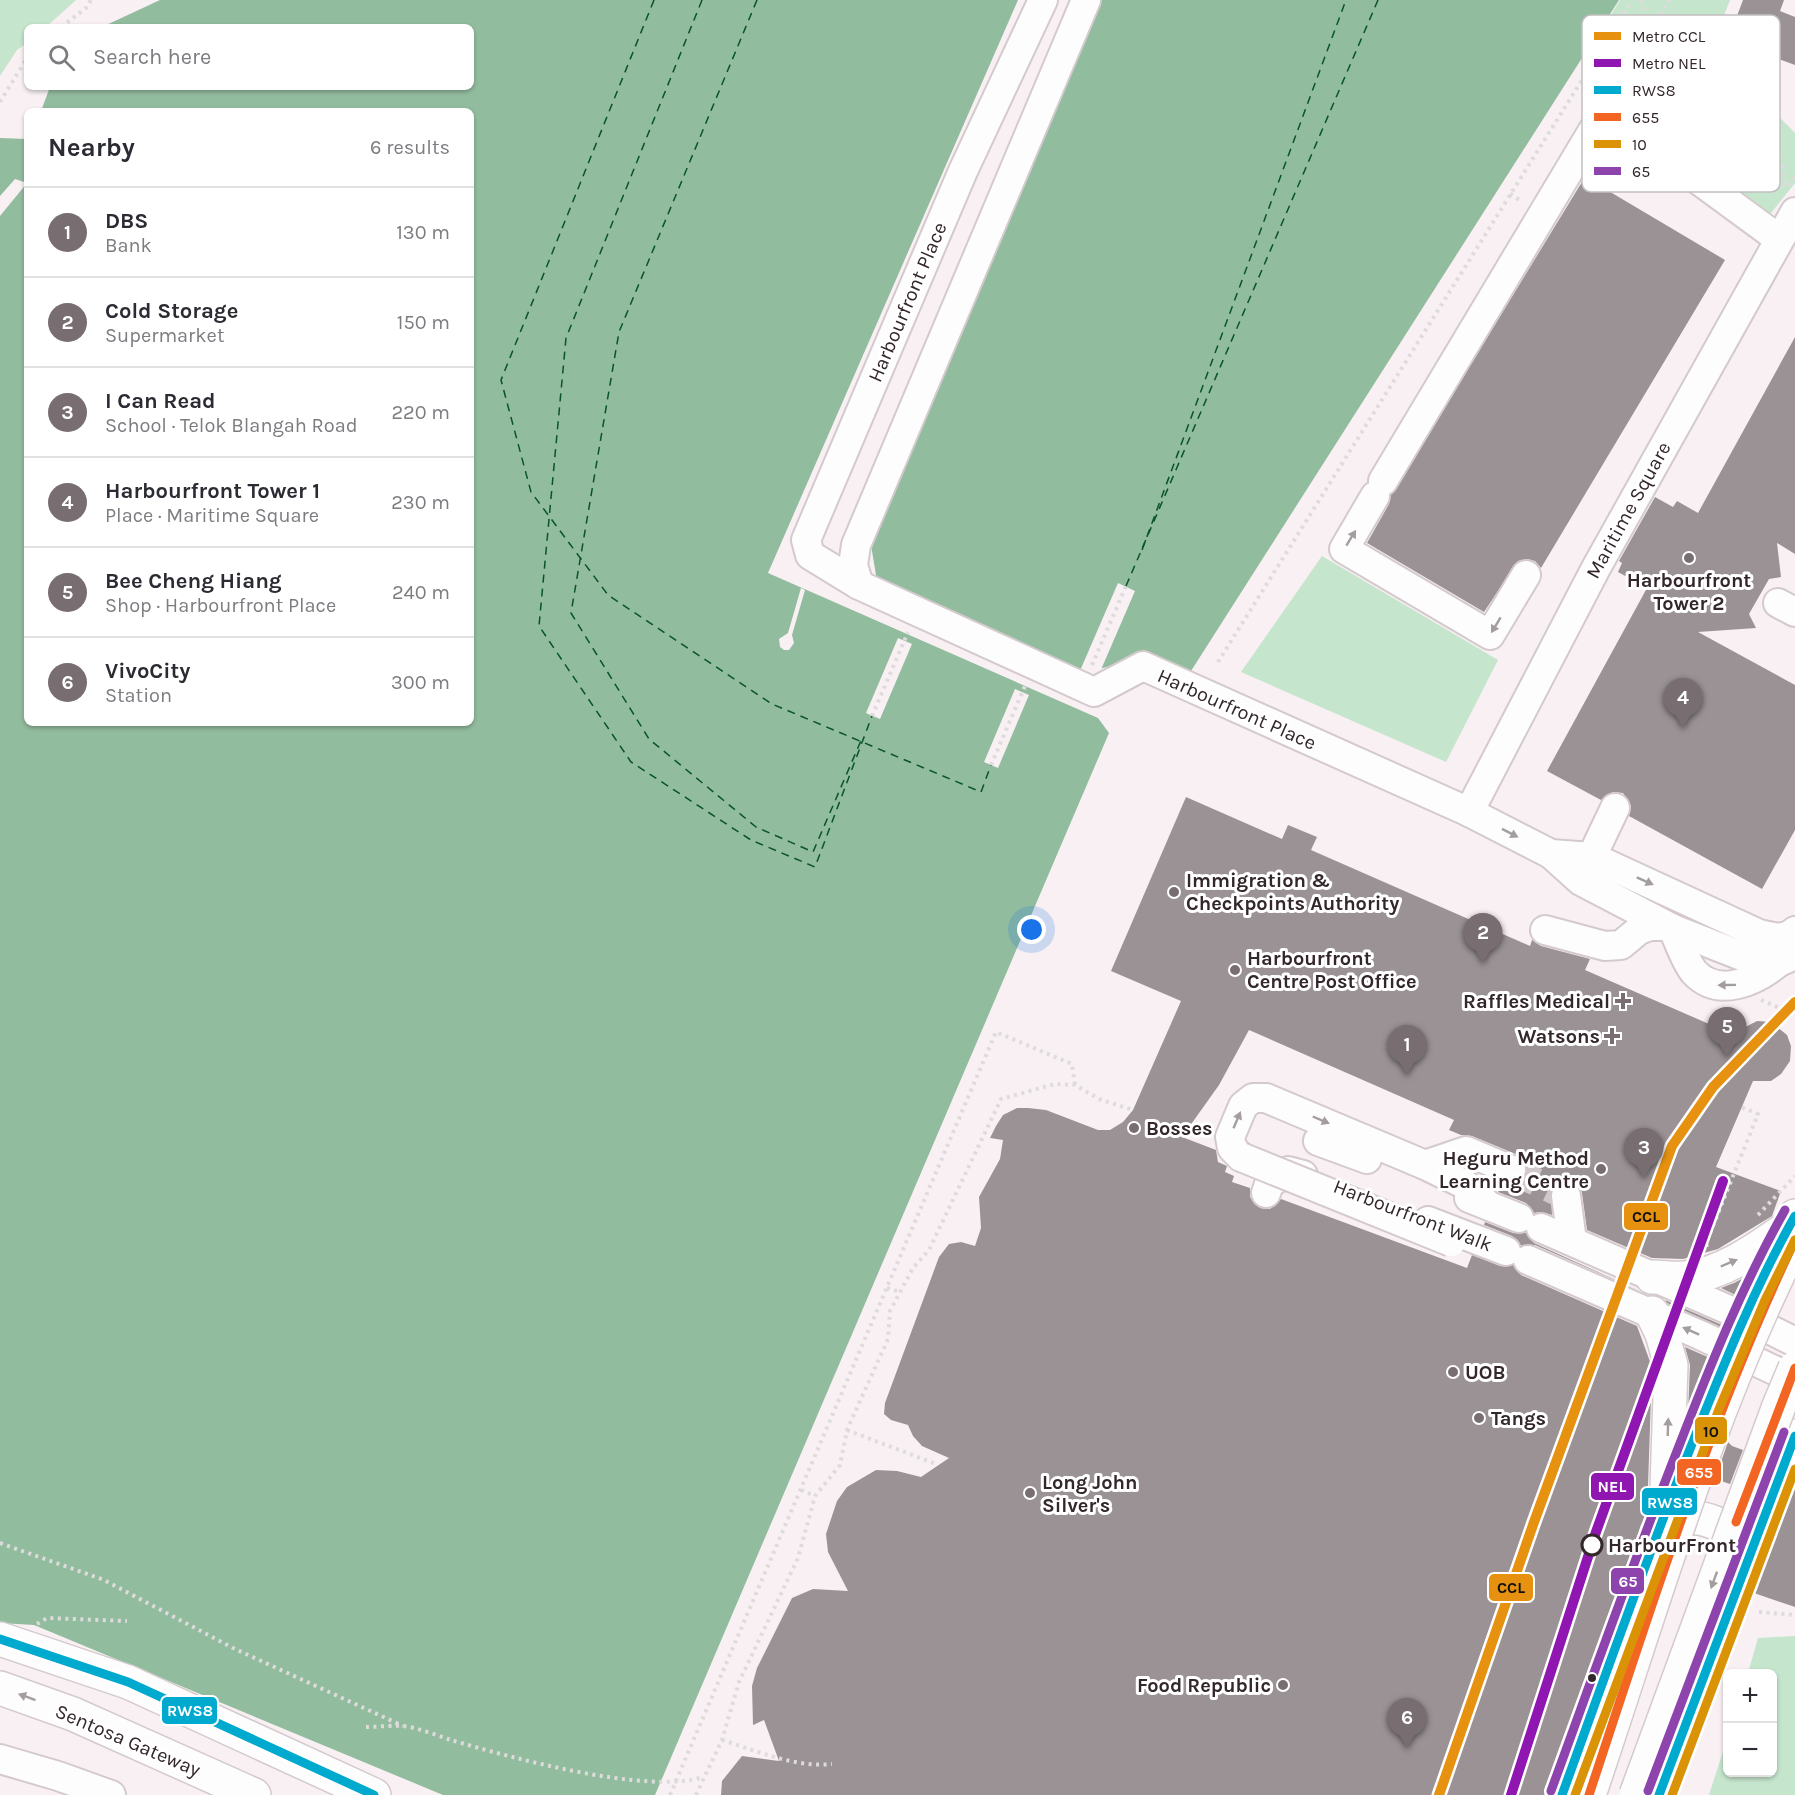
<!DOCTYPE html>
<html lang="en">
<head>
<meta charset="utf-8">
<style>
  :root { --surface:#fff; --page:#f7f7f7; --text:#2b2b33; --muted:#7c7c81; --line:#e1e1e2; --accent:#786d71 }
  body { margin:0; font-family:Karla,sans-serif; background:var(--page); color:var(--text) }
  .controls { position:absolute; right:18px; bottom:18px; display:grid; overflow:hidden; border-radius:9px; box-shadow:0 2px 4px #0004 }
  .controls button { width:54px; height:54px; display:grid; place-items:center; padding:0; border:0; border-bottom:2px solid var(--line); background:var(--surface); color:var(--text); font:30px sans-serif }
  .you { position:absolute; left:1032px; top:930px; width:21px; height:21px; margin:-15px; border:4px solid #fff; border-radius:50%; background:#1a73e8; box-shadow:0 0 0 9px #1a73e833 }
  .badge { display:grid; place-items:center; width:39px; height:39px; border-radius:50%; background:var(--accent); color:#fff; font-size:20px; font-weight:700 }
  .pin { position:absolute; translate:-50% -50px; filter:drop-shadow(0 2px 3px #0008) }
  .pin::after { content:''; position:absolute; top:32px; width:21px; height:18px; background:inherit; clip-path:polygon(0 0,100% 0,50% 100%) }
  .list { margin:0; padding:0; list-style:none }
  h2 { display:flex; justify-content:space-between; align-items:center; height:78px; margin:0; padding:0 24px; font-size:26px }
  h2 small { font-size:20px; font-weight:400; color:var(--muted) }
  .list li { display:grid; grid-template-columns:39px 1fr auto; gap:18px; align-items:center; box-sizing:border-box; height:90px; padding:0 24px; border-top:2px solid var(--line) }
  .list b { display:block; font-size:22px; white-space:nowrap }
  .list p { margin:0; font-size:20px; white-space:nowrap; color:var(--muted) }
  .list em { font-size:20px; font-style:normal; color:var(--muted) }
  .icon { flex:none; width:33px; height:33px; fill:none; stroke:currentColor; stroke-width:2; stroke-linecap:round; stroke-linejoin:round }
  .map { position:relative; flex:none; width:1795px; height:1795px; overflow:hidden }
  .search { position:absolute; background:var(--surface); box-shadow:0 2px 4px #0004; left:24px; top:24px; width:450px; height:66px; display:flex; align-items:center; gap:15px; box-sizing:border-box; padding:0 21px; border-radius:9px; color:var(--muted); font-size:22px }
  .panel { position:absolute; background:var(--surface); box-shadow:0 2px 4px #0004; left:24px; top:108px; width:450px; height:618px; border-radius:9px }
  .map>svg:first-child { display:block }
  .green { fill:#c5e5cd }
  .water { fill:#92bc9e }
  .pier { fill:#f8f0f2 }
  .lines { fill:none; stroke-linecap:round; stroke-linejoin:round }
  .ferry { stroke:#08542c; stroke-width:1.5; stroke-dasharray:8 6; stroke-linecap:butt }
  .building { fill:#9a9294 }
  .minor-tunnel { stroke:#d1c8ca; stroke-width:28; stroke-dasharray:28 14; stroke-linecap:butt }
  .minor-casing { stroke:#d4cacd; stroke-width:32 }
  .major-casing { stroke:#d4cacd; stroke-width:36 }
  .path { stroke:#dedbdc; stroke-width:4; stroke-dasharray:3 4.5; stroke-linecap:butt }
  .minor { stroke:#fefdfd; stroke-width:28 }
  .major { stroke:#fefdfd; stroke-width:33 }
  .minor-bridge-casing { stroke:#d4cacd; stroke-width:32; stroke-linecap:butt }
  .highway-bridge-casing { stroke:#d4cacd; stroke-width:36; stroke-linecap:butt }
  .minor-bridge { stroke:#fefdfd; stroke-width:28 }
  .highway-bridge { stroke:#fefdfd; stroke-width:33 }
  .bus-1-casing { stroke:#fff; stroke-width:14 }
  .bus-2-casing { stroke:#fff; stroke-width:14 }
  .bus-3-casing { stroke:#fff; stroke-width:14 }
  .bus-4-casing { stroke:#fff; stroke-width:14 }
  .bus-1 { stroke:#00a9ce; stroke-width:9 }
  .bus-2 { stroke:#f26522; stroke-width:9 }
  .bus-3 { stroke:#da9306; stroke-width:9 }
  .bus-4 { stroke:#8e44ad; stroke-width:9 }
  .metro-1-casing { stroke:#fff; stroke-width:15 }
  .metro-2-casing { stroke:#fff; stroke-width:15 }
  .metro-1 { stroke:#e69210; stroke-width:10 }
  .metro-2 { stroke:#9016b2; stroke-width:10 }
  .oneway { fill:#a39d9e }
  .poi-dot { fill:#786d71; stroke:#fff; stroke-width:2 }
  .stop-dot { fill:#fff; stroke:#33272b; stroke-width:3 }
  .bus-dot { fill:#33272b; stroke:#fff; stroke-width:2 }
  .labels { text-anchor:middle; stroke-width:6; stroke-linejoin:round; paint-order:stroke }
  .street-label { font-size:20px; fill:#33272b; stroke:#fff }
  .poi-label { font-size:20px; font-weight:bold; fill:#33272b; stroke:#fff; text-anchor:start }
  .stop-label { font-size:20px; font-weight:bold; fill:#33272b; stroke:#fff; text-anchor:start }
  .key { fill:#fff; stroke:#c2bebf; stroke-width:1.5 }
  .key-label { font-size:16px; fill:#33272b }
  .line-badge { stroke:#fff; stroke-width:2 }
  .badge-label { font-size:16px; text-anchor:middle; font-weight:bold; fill:#fff }
  .pale-badge-label { font-size:16px; text-anchor:middle; font-weight:bold; fill:#111 }
</style>
</head>
<body>
<div class="map">
<svg width="1795" height="1795" viewBox="0 0 1795 1795">
  <rect width="100%" height="100%" fill="#f8f0f2"/>
  <g class="green">
    <polygon points="0,0 76,0 46,27 27,27 27,43 17,50 0,76"/>
    <polygon points="1620,0 1730,0 1711,48 1795,133 1795,183 1763,223 1585,57"/>
    <polygon points="1322,556 1498,660 1446,762 1241,672"/>
    <polygon points="1795,1636 1795,1795 1709,1795 1727,1739 1728,1772 1772,1772 1772,1674 1748,1673 1758,1638"/>
  </g>
  <g class="water">
    <polygon points="160,0 1018,0 768,573 1098,718 1109,733 655,1795 0,1795 0,138 27,139 27,723 471,723 471,111 41,111 50,87 471,87 471,27 102,27"/>
    <polygon points="1096,0 1619,0 1191,671 1151,657 1085,672 878,587 868,527"/>
  </g>
  <g class="pier">
    <polygon points="15,179 27,183 0,216 0,196"/>
    <polygon points="1118,583 1135,591 1100,672 1085,675 1079,673"/>
    <polygon points="801,588 805,590 792,635 794,643 789,650 784,650 780,647 779,639 788,633"/>
    <polygon points="898,638 912,644 880,719 866,713"/>
    <polygon points="1015,689 1029,695 998,768 984,762"/>
    <polygon points="0,1623 34,1625 443,1795 0,1795"/>
  </g>
  <g class="lines">
    <g class="ferry">
      <polyline points="654,0 501,380 531,492 608,595 772,704 981,792 991,765"/>
      <polyline points="702,0 566,338 539,626 631,762 751,840 815,867 872,716"/>
      <polyline points="757,0 619,332 571,613 649,739 756,827 813,852 863,736"/>
      <polyline points="1142,550 1346,0"/>
      <polyline points="1126,586 1378,0"/>
    </g>
  </g>
  <g class="building">
    <polygon points="1743,0 1784,0 1780,11 1795,17 1795,65 1728,40"/>
    <polygon points="1585,177 1725,260 1541,568 1535,561 1527,559 1518,561 1484,612 1367,543 1389,504 1391,495"/>
    <polygon points="1795,337 1795,554 1777,543 1781,577 1769,579 1749,614 1756,628 1698,632 1795,685 1795,830 1762,889 1629,816 1631,806 1623,793 1613,792 1601,800 1547,771 1647,588 1618,572 1622,563 1619,561 1655,497 1673,507 1677,501 1698,513"/>
    <polygon points="1186,797 1282,839 1288,825 1317,837 1311,850 1530,946 1532,940 1541,946 1590,959 1585,970 1732,1034 1757,1021 1771,1022 1787,1035 1791,1046 1790,1061 1781,1074 1771,1081 1753,1081 1716,1167 1781,1191 1772,1216 1718,1249 1683,1259 1652,1258 1587,1230 1582,1193 1579,1186 1572,1181 1556,1183 1551,1189 1552,1215 1540,1212 1534,1213 1526,1203 1498,1192 1503,1184 1514,1186 1526,1177 1527,1167 1518,1155 1472,1136 1461,1135 1449,1130 1454,1120 1249,1030 1219,1085 1182,1137 1216,1150 1218,1162 1227,1166 1225,1172 1234,1176 1232,1182 1250,1188 1250,1197 1260,1208 1270,1209 1281,1199 1467,1268 1472,1255 1500,1266 1513,1265 1521,1275 1637,1326 1652,1367 1648,1486 1652,1497 1544,1795 721,1795 722,1781 742,1756 779,1761 764,1720 753,1725 752,1686 757,1668 792,1598 813,1589 848,1591 828,1552 826,1534 837,1501 847,1487 876,1470 897,1471 921,1477 949,1458 922,1446 913,1436 908,1425 891,1420 884,1414 885,1403 939,1257 949,1244 961,1242 975,1246 981,1228 979,1197 1000,1159 1003,1140 990,1138 996,1126 1003,1115 1017,1108 1028,1108 1046,1110 1098,1130 1110,1130 1123,1122 1133,1110 1181,1001 1111,971"/>
    <polygon points="1485,1222 1513,1233 1526,1233 1534,1243 1640,1291 1535,1245 1521,1246 1512,1236 1484,1225"/>
    <polygon points="1751,1274 1742,1298 1721,1288 1734,1283"/>
    <polygon points="1665,1300 1731,1329 1730,1331 1667,1303"/>
    <polygon points="1685,1347 1719,1362 1691,1435 1687,1435 1690,1365"/>
    <polygon points="1728,1442 1732,1446 1743,1450 1730,1484 1715,1479"/>
    <polygon points="1795,1487 1795,1607 1754,1593"/>
  </g>
  <g class="lines">
    <polyline class="minor-tunnel" points="1511,1170 1566,1196"/>
    <defs>
      <g id="minor">
        <polyline points="1043,0 963,171 806,540 810,555 859,585 1094,692 1143,666 1469,812 1551,854 1581,881 1673,929 1752,960 1779,962 1795,955"/>
        <polyline points="1383,481 1598,122 1604,116 1614,118 1779,239"/>
        <polyline points="1375,496 1344,549 1490,635 1526,575"/>
        <polyline points="859,585 853,565 856,545 1086,0"/>
        <polyline points="1778,603 1795,612"/>
        <polyline points="1469,812 1596,568 1795,212"/>
        <path d="M1551,854L1592,857L1759,934C1772,937 1785,941 1795,931"/>
        <polyline points="1584,873 1615,808"/>
        <path d="M1673,929C1679,942 1685,961 1694,972C1719,999 1756,981 1779,962"/>
        <polyline points="1545,930 1605,946 1621,945 1639,930 1650,926 1666,926"/>
        <polyline points="1318,1141 1367,1159"/>
        <polyline points="1241,1157 1232,1148 1230,1137 1243,1106 1253,1098 1266,1098 1425,1165 1466,1185 1488,1205"/>
        <polyline points="1425,1165 1466,1151 1511,1170"/>
        <polyline points="1266,1193 1269,1184 1288,1171 1303,1175"/>
        <polyline points="1566,1196 1572,1241"/>
        <polyline points="1469,1198 1519,1218"/>
        <polyline points="1428,1221 1506,1251"/>
        <polyline points="1541,1228 1745,1317 1795,1342"/>
        <polyline points="1528,1260 1700,1335 1795,1380"/>
        <polyline points="0,1759 58,1776 111,1795"/>
      </g>
      <g id="major">
        <polyline points="1770,1265 1795,1216"/>
        <path d="M1652,1277C1663,1277 1675,1279 1685,1278C1723,1274 1757,1249 1787,1228"/>
        <polyline points="1652,1313 1662,1334 1671,1365 1667,1487"/>
        <path d="M1657,1533C1664,1529 1670,1523 1677,1520C1704,1512 1739,1528 1743,1557"/>
        <polyline points="0,1639 128,1682 374,1795"/>
        <polyline points="0,1688 73,1714 254,1795"/>
        <polyline points="1562,1795 1688,1453"/>
        <polyline points="1659,1795 1743,1568 1795,1436"/>
      </g>
    </defs>
    <use href="#minor" class="minor-casing"/>
    <use href="#major" class="major-casing"/>
    <g class="path">
      <path d="M1641,0C1645,23 1659,55 1679,67C1694,76 1715,81 1726,96C1731,101 1733,110 1735,117C1749,162 1737,169 1788,187"/>
      <path d="M1670,0L1661,11L1662,15C1678,28 1700,40 1701,62L1678,88L1691,110L1714,120L1758,130L1774,148L1782,163L1787,186L1795,177"/>
      <polyline points="61,27 86,8 91,0"/>
      <polyline points="0,102 27,58"/>
      <polyline points="1510,194 1523,202"/>
      <polyline points="1218,662 1632,0"/>
      <polyline points="1092,665 1126,586"/>
      <polyline points="872,716 908,632"/>
      <polyline points="991,765 1025,686"/>
      <polyline points="1761,1000 1782,1009"/>
      <polyline points="1758,1215 1795,1176"/>
      <polyline points="1707,1247 1706,1243 1758,1114 1741,1107"/>
      <polyline points="887,1288 900,1292"/>
      <polyline points="847,1430 936,1464"/>
      <polyline points="801,1490 815,1496"/>
      <polyline points="0,1543 104,1580 233,1648 403,1726"/>
      <polyline points="1759,1612 1795,1615"/>
      <polyline points="37,1624 47,1618 127,1621"/>
      <path d="M366,1727C378,1727 391,1725 403,1726C419,1728 436,1735 451,1740C512,1758 647,1795 703,1777"/>
      <path d="M722,1740C757,1751 796,1768 832,1764"/>
      <polyline points="670,1795 996,1032 1072,1064 1075,1085"/>
      <polyline points="696,1795 722,1740 739,1682 798,1558 815,1496 840,1465 847,1430 888,1339 890,1311 913,1268 929,1250 1001,1099 1055,1084 1075,1085 1099,1099 1133,1110"/>
    </g>
    <use href="#minor" class="minor"/>
    <use href="#major" class="major"/>
    <defs>
      <polyline id="minor-bridge" points="1241,1157 1451,1242"/>
      <g id="highway-bridge">
        <path d="M1589,1795C1652,1609 1706,1416 1795,1240"/>
        <polyline points="1636,1795 1779,1406 1795,1368"/>
      </g>
    </defs>
    <use href="#minor-bridge" class="minor-bridge-casing"/>
    <use href="#highway-bridge" class="highway-bridge-casing"/>
    <use href="#minor-bridge" class="minor-bridge"/>
    <use href="#highway-bridge" class="highway-bridge"/>
    <defs>
      <g id="bus-1">
        <polyline points="0,1639 128,1682 374,1795"/>
        <path d="M1562,1795C1604,1679 1645,1563 1690,1449C1722,1369 1753,1290 1795,1216"/>
        <polyline points="1659,1795 1795,1436"/>
      </g>
      <g id="bus-2">
        <polyline points="1736,1522 1795,1368"/>
        <path d="M1589,1795C1651,1607 1710,1419 1795,1240"/>
      </g>
      <g id="bus-3">
        <polyline points="1575,1795 1719,1409 1765,1300 1795,1240"/>
        <polyline points="1672,1795 1795,1469"/>
      </g>
      <g id="bus-4">
        <path d="M1551,1791C1593,1676 1634,1560 1679,1446C1710,1366 1742,1286 1785,1210"/>
        <polyline points="1648,1791 1784,1432"/>
      </g>
    </defs>
    <use href="#bus-1" class="bus-1-casing"/>
    <use href="#bus-2" class="bus-2-casing"/>
    <use href="#bus-3" class="bus-3-casing"/>
    <use href="#bus-4" class="bus-4-casing"/>
    <use href="#bus-1" class="bus-1"/>
    <use href="#bus-2" class="bus-2"/>
    <use href="#bus-3" class="bus-3"/>
    <use href="#bus-4" class="bus-4"/>
    <defs>
      <polyline id="metro-1" points="1439,1795 1534,1522 1672,1146 1713,1087 1795,1002"/>
      <polyline id="metro-2" points="1511,1795 1596,1532 1723,1181"/>
    </defs>
    <use href="#metro-1" class="metro-1-casing"/>
    <use href="#metro-2" class="metro-2-casing"/>
    <use href="#metro-1" class="metro-1"/>
    <use href="#metro-2" class="metro-2"/>
  </g>
  <defs><path id="oneway-solid" d="M-6-.8H1V-3.2L6.5 0L1 3.2V.8H-6Z" transform="scale(1.5)"/></defs>
  <g class="oneway">
    <use href="#oneway-solid" transform="translate(1351 538) rotate(-59)"/>
    <use href="#oneway-solid" transform="translate(1496 625) rotate(121)"/>
    <use href="#oneway-solid" transform="translate(1510 833) rotate(27)"/>
    <use href="#oneway-solid" transform="translate(1645 881) rotate(24)"/>
    <use href="#oneway-solid" transform="translate(1727 985) rotate(179)"/>
    <use href="#oneway-solid" transform="translate(1237 1120) rotate(-67)"/>
    <use href="#oneway-solid" transform="translate(1321 1120) rotate(23)"/>
    <use href="#oneway-solid" transform="translate(1729 1263) rotate(-23)"/>
    <use href="#oneway-solid" transform="translate(1691 1331) rotate(-156)"/>
    <use href="#oneway-solid" transform="translate(1668 1427) rotate(-88)"/>
    <use href="#oneway-solid" transform="translate(1714 1580) rotate(110)"/>
    <use href="#oneway-solid" transform="translate(27 1697) rotate(-160)"/>
  </g>
  <g class="poi-dot">
    <circle cx="1689" cy="558" r="6"/>
    <circle cx="1174" cy="892" r="6"/>
    <circle cx="1235" cy="970" r="6"/>
    <path d="M1620 992h6v6h6v6h-6v6h-6v-6h-6v-6h6z"/>
    <path d="M1609 1027h6v6h6v6h-6v6h-6v-6h-6v-6h6z"/>
    <circle cx="1134" cy="1128" r="6"/>
    <circle cx="1601" cy="1169" r="6"/>
    <circle cx="1453" cy="1372" r="6"/>
    <circle cx="1479" cy="1418" r="6"/>
    <circle cx="1030" cy="1493" r="6"/>
    <circle cx="1283" cy="1685" r="6"/>
  </g>
  <circle class="stop-dot" cx="1592" cy="1545" r="10"/>
  <circle class="bus-dot" cx="1592" cy="1678" r="5"/>
  <g class="labels">
    <g class="street-label">
      <text transform="translate(907 302) rotate(-67)" y="7">Harbourfront Place</text>
      <text transform="translate(1628 510) rotate(-61)" y="7">Maritime Square</text>
      <text transform="translate(1237 709) rotate(24)" y="7">Harbourfront Place</text>
      <text transform="translate(1413 1215) rotate(21)" y="7">Harbourfront Walk</text>
      <text transform="translate(128 1740) rotate(23)" y="7">Sentosa Gateway</text>
    </g>
    <g class="poi-label">
      <text x="1689" y="587" text-anchor="middle">Harbourfront<tspan x="1689" dy="23">Tower 2</tspan></text>
      <text x="1186" y="887">Immigration &amp;<tspan x="1186" dy="23">Checkpoints Authority</tspan></text>
      <text x="1247" y="965">Harbourfront<tspan x="1247" dy="23">Centre Post Office</tspan></text>
      <text x="1610" y="1008" text-anchor="end">Raffles Medical</text>
      <text x="1600" y="1043" text-anchor="end">Watsons</text>
      <text x="1146" y="1135">Bosses</text>
      <text x="1589" y="1165" text-anchor="end">Heguru Method<tspan x="1589" dy="23">Learning Centre</tspan></text>
      <text x="1465" y="1379">UOB</text>
      <text x="1491" y="1425">Tangs</text>
      <text x="1042" y="1489">Long John<tspan x="1042" dy="23">Silver's</tspan></text>
      <text x="1271" y="1692" text-anchor="end">Food Republic</text>
    </g>
    <g class="stop-label">
      <text x="1608" y="1552">HarbourFront</text>
    </g>
  </g>
  <rect x="1582" y="15" width="198" height="177" rx="9" class="key"/>
  <rect x="1594" y="32" width="27" height="8" fill="#e69210"/>
  <rect x="1594" y="59" width="27" height="8" fill="#9016b2"/>
  <rect x="1594" y="86" width="27" height="8" fill="#00a9ce"/>
  <rect x="1594" y="113" width="27" height="8" fill="#f26522"/>
  <rect x="1594" y="140" width="27" height="8" fill="#da9306"/>
  <rect x="1594" y="167" width="27" height="8" fill="#8e44ad"/>
  <g class="key-label">
    <text x="1632" y="42">Metro CCL</text>
    <text x="1632" y="69">Metro NEL</text>
    <text x="1632" y="96">RWS8</text>
    <text x="1632" y="123">655</text>
    <text x="1632" y="150">10</text>
    <text x="1632" y="177">65</text>
  </g>
  <g class="line-badge">
    <rect x="1623" y="1202" width="46" height="29" rx="6" fill="#e69210"/>
    <rect x="1694" y="1416" width="34" height="29" rx="6" fill="#da9306"/>
    <rect x="1676" y="1458" width="46" height="28" rx="6" fill="#f26522"/>
    <rect x="1590" y="1472" width="45" height="29" rx="6" fill="#9016b2"/>
    <rect x="1641" y="1487" width="57" height="29" rx="6" fill="#00a9ce"/>
    <rect x="1610" y="1567" width="35" height="28" rx="6" fill="#8e44ad"/>
    <rect x="1488" y="1573" width="46" height="29" rx="6" fill="#e69210"/>
    <rect x="161" y="1696" width="57" height="29" rx="6" fill="#00a9ce"/>
  </g>
  <g class="badge-label">
    <text x="1699" y="1478">655</text>
    <text x="1612" y="1492">NEL</text>
    <text x="1670" y="1508">RWS8</text>
    <text x="1628" y="1587">65</text>
    <text x="190" y="1716">RWS8</text>
  </g>
  <g class="pale-badge-label">
    <text x="1646" y="1222">CCL</text>
    <text x="1711" y="1437">10</text>
    <text x="1511" y="1593">CCL</text>
  </g>
</svg>
<div class="controls">
<button>+</button>
<button>−</button>
</div>
<div class="you"></div>
<div class="pin badge" style="left:1407px;top:1075px">1</div>
<div class="pin badge" style="left:1483px;top:963px">2</div>
<div class="pin badge" style="left:1644px;top:1178px">3</div>
<div class="pin badge" style="left:1683px;top:728px">4</div>
<div class="pin badge" style="left:1727px;top:1057px">5</div>
<div class="pin badge" style="left:1407px;top:1748px">6</div>
<div class="search"><svg class="icon" aria-label="search" viewBox="0 0 24 24"><circle cx="10" cy="10" r="6"/><path d="M15 15l6 6"/></svg>Search here</div>
<section class="panel">
<h2>Nearby<small>6 results</small></h2>
<ul class="list">
<li><span class="badge">1</span><div><b>DBS</b><p>Bank</p></div><em>130 m</em></li>
<li><span class="badge">2</span><div><b>Cold Storage</b><p>Supermarket</p></div><em>150 m</em></li>
<li><span class="badge">3</span><div><b>I Can Read</b><p>School · Telok Blangah Road</p></div><em>220 m</em></li>
<li><span class="badge">4</span><div><b>Harbourfront Tower 1</b><p>Place · Maritime Square</p></div><em>230 m</em></li>
<li><span class="badge">5</span><div><b>Bee Cheng Hiang</b><p>Shop · Harbourfront Place</p></div><em>240 m</em></li>
<li><span class="badge">6</span><div><b>VivoCity</b><p>Station</p></div><em>300 m</em></li>
</ul>
</section>
</div>
</body>
</html>
